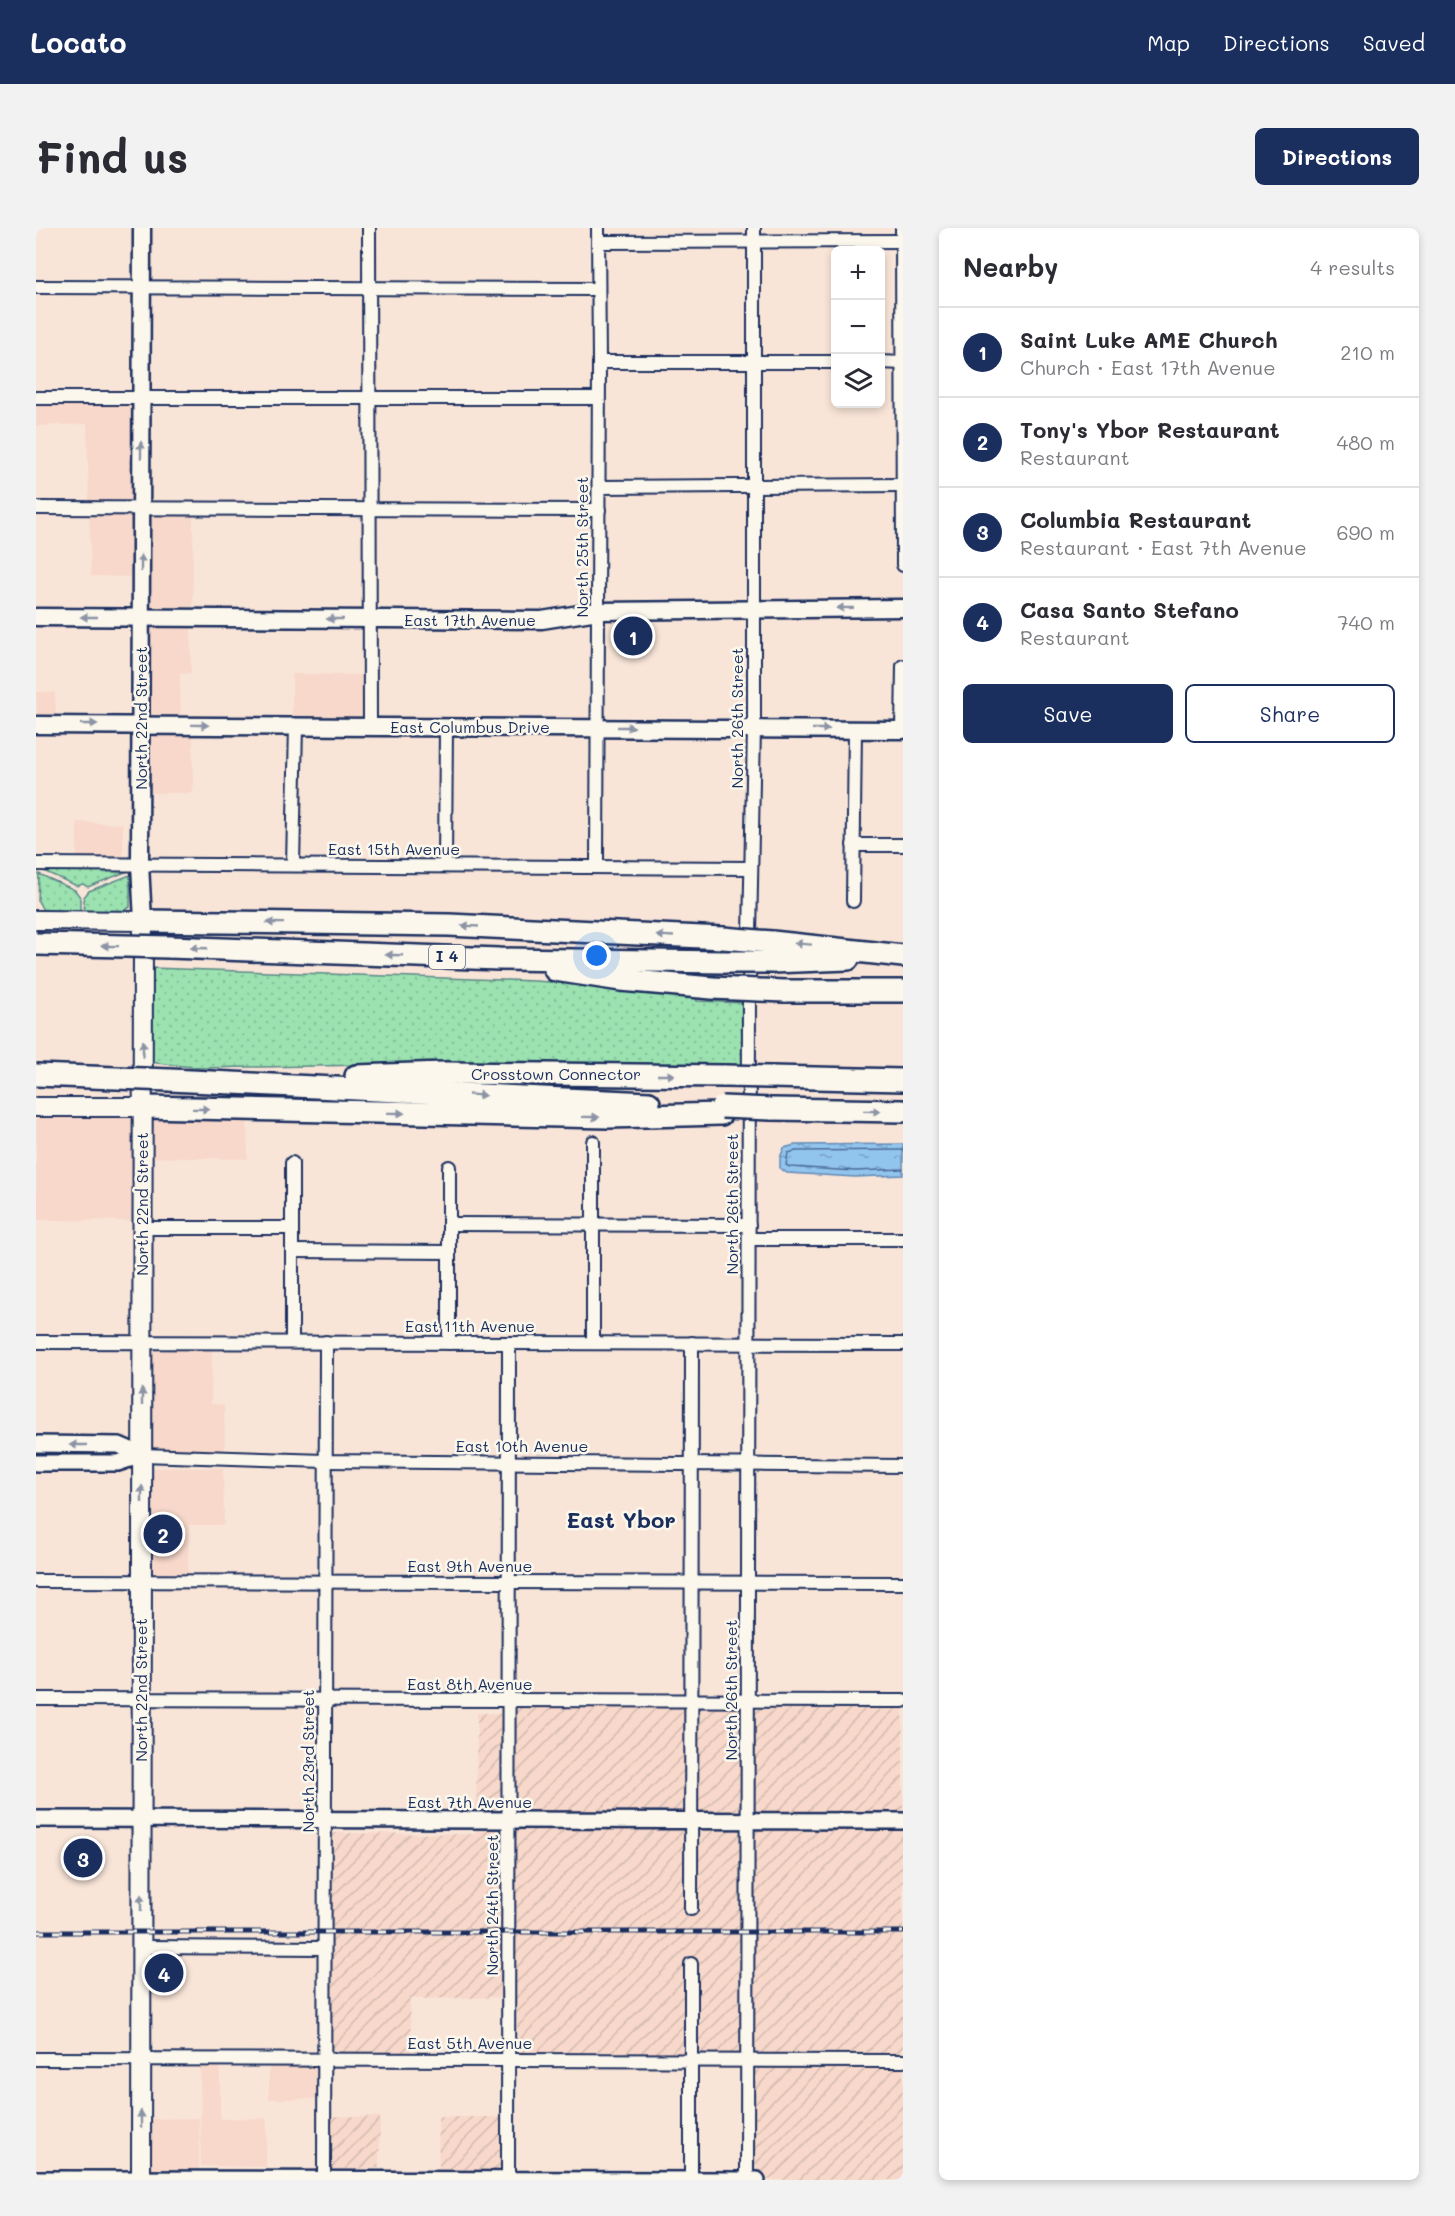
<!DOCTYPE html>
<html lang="en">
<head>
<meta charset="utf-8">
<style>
  :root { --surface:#fff; --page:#f2f2f3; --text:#2b2b33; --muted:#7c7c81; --line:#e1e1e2; --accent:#1b2f5e }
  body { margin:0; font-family:Mali,sans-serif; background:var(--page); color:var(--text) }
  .controls { position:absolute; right:18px; top:18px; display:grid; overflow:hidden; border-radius:9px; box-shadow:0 3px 9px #0003 }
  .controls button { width:54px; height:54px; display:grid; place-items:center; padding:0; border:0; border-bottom:2px solid var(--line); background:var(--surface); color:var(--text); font:30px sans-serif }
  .you { position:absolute; left:561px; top:728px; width:21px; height:21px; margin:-15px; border:4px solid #fff; border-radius:50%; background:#1a73e8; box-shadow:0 0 0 9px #1a73e833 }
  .badge { display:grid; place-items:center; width:39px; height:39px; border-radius:50%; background:var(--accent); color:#fff; font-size:20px; font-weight:700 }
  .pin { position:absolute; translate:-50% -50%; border:3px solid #fff; box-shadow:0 2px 6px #0006 }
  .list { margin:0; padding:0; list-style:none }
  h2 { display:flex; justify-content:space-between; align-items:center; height:78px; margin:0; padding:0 24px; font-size:26px }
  h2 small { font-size:20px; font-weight:400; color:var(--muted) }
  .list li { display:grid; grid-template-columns:39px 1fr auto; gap:18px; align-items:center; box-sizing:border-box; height:90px; padding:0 24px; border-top:2px solid var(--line) }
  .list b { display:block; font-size:22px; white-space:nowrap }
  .list p { margin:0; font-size:20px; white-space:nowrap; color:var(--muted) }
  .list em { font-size:20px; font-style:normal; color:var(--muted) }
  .actions { display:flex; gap:12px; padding:18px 24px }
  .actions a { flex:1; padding:14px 0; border:2px solid var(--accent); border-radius:9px; text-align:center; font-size:21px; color:var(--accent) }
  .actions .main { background:var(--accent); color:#fff }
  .icon { flex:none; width:33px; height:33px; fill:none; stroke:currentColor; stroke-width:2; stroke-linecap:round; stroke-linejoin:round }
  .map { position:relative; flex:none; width:867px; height:1952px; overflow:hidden; border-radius:9px }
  header { display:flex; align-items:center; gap:36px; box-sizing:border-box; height:84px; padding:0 30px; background:var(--accent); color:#fff }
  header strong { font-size:28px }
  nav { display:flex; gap:33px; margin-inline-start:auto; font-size:21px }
  .intro { display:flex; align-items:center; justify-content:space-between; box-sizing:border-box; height:144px; padding:0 36px }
  h1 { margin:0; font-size:42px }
  .button { padding:15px 27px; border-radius:9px; background:var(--accent); color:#fff; font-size:21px; font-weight:700 }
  main { display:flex; gap:36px; padding:0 36px }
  aside { flex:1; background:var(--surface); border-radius:9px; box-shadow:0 3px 9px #0003 }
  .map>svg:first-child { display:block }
  .built { fill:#f7d8ca }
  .industrial { fill:url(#industrial-furrows) }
  .grass { fill:url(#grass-dots); stroke:#5b8887; stroke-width:1.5 }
  .water { fill:url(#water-ripples); stroke:#6289b4; stroke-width:1.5 }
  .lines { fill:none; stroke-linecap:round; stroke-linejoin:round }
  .shore { stroke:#4b6b98; stroke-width:1.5 }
  .minor-casing { stroke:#1b2f5e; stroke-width:16 }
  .tertiary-casing { stroke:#1b2f5e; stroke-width:20 }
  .secondary-casing { stroke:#1b2f5e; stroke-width:21 }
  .primary-casing { stroke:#1b2f5e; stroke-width:22 }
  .motorway-casing { stroke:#1b2f5e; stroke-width:26 }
  .minor { stroke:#fbf7ec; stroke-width:12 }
  .tertiary { stroke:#fbf7ec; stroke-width:15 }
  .secondary { stroke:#fbf7ec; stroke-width:16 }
  .primary { stroke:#fbf7ec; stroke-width:18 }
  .motorway { stroke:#fbf7ec; stroke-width:21 }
  .rail-casing { stroke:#1b2f5e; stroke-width:5 }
  .rail { stroke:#fbf7ec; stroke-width:3; stroke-dasharray:9; stroke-linecap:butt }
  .motorway-bridge-casing { stroke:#1b2f5e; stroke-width:26; stroke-linecap:butt }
  .motorway-bridge { stroke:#fbf7ec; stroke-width:21 }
  .oneway { fill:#8b93a5 }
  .labels { text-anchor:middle; stroke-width:5; stroke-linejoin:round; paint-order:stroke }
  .shield { fill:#fbf7ec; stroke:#5e6b89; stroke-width:1.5 }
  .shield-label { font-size:15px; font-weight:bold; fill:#1b2f5e }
  .street-label { font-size:16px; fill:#1b2f5e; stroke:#fbf7ec }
  .district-label { font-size:22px; font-weight:bold; fill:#1b2f5e; stroke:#fbf7ec }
</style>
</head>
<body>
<header>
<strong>Locato</strong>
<nav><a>Map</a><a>Directions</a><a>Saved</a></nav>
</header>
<div class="intro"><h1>Find us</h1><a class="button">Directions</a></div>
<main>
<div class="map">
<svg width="867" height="1952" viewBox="0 0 867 1952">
  <defs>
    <pattern id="industrial-furrows" width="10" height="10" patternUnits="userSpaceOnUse" patternTransform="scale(1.5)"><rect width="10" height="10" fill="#f7d8ca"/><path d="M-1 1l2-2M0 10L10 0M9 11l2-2" fill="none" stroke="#d3bab0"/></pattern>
    <pattern id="grass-dots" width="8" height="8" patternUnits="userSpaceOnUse" patternTransform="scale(1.5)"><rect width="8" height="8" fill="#9be2b0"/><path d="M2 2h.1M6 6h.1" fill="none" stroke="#85c29a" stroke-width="1.8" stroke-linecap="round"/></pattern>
    <pattern id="water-ripples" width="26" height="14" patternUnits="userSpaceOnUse" patternTransform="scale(1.5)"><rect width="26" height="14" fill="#92c5ee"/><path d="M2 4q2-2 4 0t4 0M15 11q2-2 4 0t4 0" fill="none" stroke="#76a0c4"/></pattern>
  </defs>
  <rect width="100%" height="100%" fill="#f9e5d8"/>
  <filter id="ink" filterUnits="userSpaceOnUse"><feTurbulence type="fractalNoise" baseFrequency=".0167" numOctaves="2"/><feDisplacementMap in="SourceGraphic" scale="12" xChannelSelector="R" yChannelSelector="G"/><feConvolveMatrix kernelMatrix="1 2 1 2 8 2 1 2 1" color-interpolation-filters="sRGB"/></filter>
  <g filter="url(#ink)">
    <g class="built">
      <polygon points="0,175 100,177 100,274 53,274 51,196 0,198"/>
      <polygon points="109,283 157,283 157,385 116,385 110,378"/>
      <polygon points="53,286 100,286 100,349 55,348"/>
      <polygon points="155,393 155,445 144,446 145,505 157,505 157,565 114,565 110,394"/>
      <polygon points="256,446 330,447 331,490 256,489"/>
      <polygon points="0,464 19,464 20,488 1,489"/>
      <polygon points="41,594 87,596 87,635 41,635"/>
      <polygon points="0,880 211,884 212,931 102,929 102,993 0,992"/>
      <polygon points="114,1120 176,1120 175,1176 188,1177 189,1225 118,1225 113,1213"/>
      <polygon points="115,1240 187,1240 188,1297 153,1297 152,1345 119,1346 114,1339"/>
      <polygon points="164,1836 184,1837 184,1891 231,1890 230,1939 165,1938"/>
      <polygon points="233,1837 283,1838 283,1871 233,1871"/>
      <polygon points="163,1890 163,1952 114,1952 114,1891"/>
    </g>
    <g class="industrial">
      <polygon points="477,1478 867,1481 867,1952 708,1952 709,1831 482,1829 480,1769 374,1771 375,1825 295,1824 297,1605 440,1606 441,1485 476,1486"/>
      <polygon points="295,1888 344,1889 343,1940 295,1941"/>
      <polygon points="402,1889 466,1889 466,1942 403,1941"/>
    </g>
    <g class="grass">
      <polygon points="3,641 92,641 92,643 52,659 47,656 41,658"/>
      <polygon points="3,646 39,662 44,669 44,684 7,682 2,673"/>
      <polygon points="94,647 94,679 83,686 48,684 48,669 53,663"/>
      <polygon points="115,740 499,753 556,757 660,769 661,773 708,775 708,838 438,835 164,840 113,834"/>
    </g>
    <polygon class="water" points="867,916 867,947 819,949 751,945 744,940 744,930 748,920 759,917"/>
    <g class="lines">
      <polyline class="shore" points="867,922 760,923 752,925 750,937 754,939 819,943 867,941"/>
      <defs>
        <g id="minor">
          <polyline points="333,0 334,498"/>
          <polyline points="866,0 867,337"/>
          <polyline points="562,14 866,13"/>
          <polyline points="0,59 562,61"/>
          <polyline points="563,134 800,134"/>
          <polyline points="844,134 867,135"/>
          <polyline points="0,170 562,170"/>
          <polyline points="563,259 867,257"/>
          <polyline points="0,280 563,282"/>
          <polyline points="866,502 867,438"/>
          <polyline points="817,617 867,617"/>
          <polyline points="0,636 715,640"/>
          <polyline points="257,637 260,498"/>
          <polyline points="409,637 410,499"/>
          <polyline points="561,638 563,134 562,0"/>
          <polyline points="817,673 819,501"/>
          <polyline points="413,996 713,997"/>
          <polyline points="106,1000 256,1000"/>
          <polyline points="713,1011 867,1011"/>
          <polyline points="256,1023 413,1024"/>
          <polyline points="0,1114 867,1116"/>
          <polyline points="256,1114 256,935"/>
          <polyline points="413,1115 413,939"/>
          <polyline points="557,1115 557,914"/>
          <polyline points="106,1227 289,1233 867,1238"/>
          <polyline points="0,1353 867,1355"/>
          <polyline points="0,1471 867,1473"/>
          <polyline points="655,1681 656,1115"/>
          <polyline points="105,1719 288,1720"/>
          <polyline points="0,1831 867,1833"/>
          <polyline points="288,1952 290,1114"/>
          <polyline points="472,1952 473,1115"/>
          <polyline points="655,1952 655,1736"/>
          <polyline points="711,1952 713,759 718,500 718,0"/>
        </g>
        <g id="tertiary">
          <polyline points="0,1216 83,1217 106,1227"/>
          <polyline points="0,1235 82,1235 106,1227"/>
          <polyline points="0,1591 867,1593"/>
          <polyline points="0,1951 721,1952"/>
        </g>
        <g id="secondary">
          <polyline points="106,0 104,636 107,693"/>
          <polyline points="0,389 506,392 562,383 867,380"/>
          <polyline points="0,497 867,502"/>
        </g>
        <g id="primary">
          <polyline points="0,692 107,693 105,1952"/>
          <polyline points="0,879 107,879"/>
        </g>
        <g id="motorway">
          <polyline points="107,693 413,697 687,710"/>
          <polyline points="736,714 867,728"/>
          <polyline points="133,719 463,731 689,734"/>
          <polyline points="736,734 812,731"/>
          <polyline points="519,742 585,752 676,760"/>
          <polyline points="749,763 867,763"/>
          <polyline points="320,848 408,845 689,848"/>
          <polyline points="735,849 867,852"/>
          <polyline points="134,852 613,875"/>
          <polyline points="107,879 573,889 685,886"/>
          <polyline points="735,881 867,883"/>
        </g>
      </defs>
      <use href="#minor" class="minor-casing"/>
      <use href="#tertiary" class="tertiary-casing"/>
      <use href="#secondary" class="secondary-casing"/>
      <use href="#primary" class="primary-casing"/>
      <use href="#motorway" class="motorway-casing"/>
      <use href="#minor" class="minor"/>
      <use href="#tertiary" class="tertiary"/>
      <use href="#secondary" class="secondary"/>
      <use href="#primary" class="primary"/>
      <use href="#motorway" class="motorway"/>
      <defs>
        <polyline id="rail" points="0,1704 867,1704"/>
      </defs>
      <use href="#rail" class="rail-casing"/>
      <use href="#rail" class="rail"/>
      <defs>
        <g id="motorway-bridge">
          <polyline points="687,710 736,714"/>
          <polyline points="0,716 133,719"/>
          <polyline points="689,734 736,734"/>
          <polyline points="676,760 749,763"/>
          <polyline points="0,847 134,852"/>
          <polyline points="689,848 735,849"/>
          <polyline points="686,879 735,881"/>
        </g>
      </defs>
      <use href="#motorway-bridge" class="motorway-bridge-casing"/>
      <use href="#motorway-bridge" class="motorway-bridge"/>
    </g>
    <defs><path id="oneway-solid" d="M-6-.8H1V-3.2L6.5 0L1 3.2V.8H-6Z" transform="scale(1.5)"/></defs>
    <g class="oneway">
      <use href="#oneway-solid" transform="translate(105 222) rotate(-90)"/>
      <use href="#oneway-solid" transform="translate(105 335) rotate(-90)"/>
      <use href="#oneway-solid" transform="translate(809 380) rotate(179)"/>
      <use href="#oneway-solid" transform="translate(53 389) rotate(-180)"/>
      <use href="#oneway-solid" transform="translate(299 391) rotate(-180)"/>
      <use href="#oneway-solid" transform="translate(53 496)"/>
      <use href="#oneway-solid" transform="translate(164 497) rotate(1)"/>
      <use href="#oneway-solid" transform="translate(590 499)"/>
      <use href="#oneway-solid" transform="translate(785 501) rotate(1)"/>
      <use href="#oneway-solid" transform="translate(239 695) rotate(-179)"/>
      <use href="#oneway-solid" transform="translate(434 698) rotate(-177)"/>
      <use href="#oneway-solid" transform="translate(629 708) rotate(-177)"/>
      <use href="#oneway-solid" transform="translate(767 716) rotate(-176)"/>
      <use href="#oneway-solid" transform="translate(74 718) rotate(-179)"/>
      <use href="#oneway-solid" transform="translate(163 720) rotate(-178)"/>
      <use href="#oneway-solid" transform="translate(358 727) rotate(-178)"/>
      <use href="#oneway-solid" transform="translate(107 821) rotate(-90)"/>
      <use href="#oneway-solid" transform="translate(630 847)"/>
      <use href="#oneway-solid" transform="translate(441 867) rotate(3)"/>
      <use href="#oneway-solid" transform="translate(165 881) rotate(1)"/>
      <use href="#oneway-solid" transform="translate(836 883) rotate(1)"/>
      <use href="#oneway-solid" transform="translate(360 885) rotate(1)"/>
      <use href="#oneway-solid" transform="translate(555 889) rotate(1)"/>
      <use href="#oneway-solid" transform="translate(106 1169) rotate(-90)"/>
      <use href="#oneway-solid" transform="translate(42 1217) rotate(-180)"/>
      <use href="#oneway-solid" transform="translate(106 1266) rotate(-90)"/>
      <use href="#oneway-solid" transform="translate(105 1675) rotate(-90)"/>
      <use href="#oneway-solid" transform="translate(105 1891) rotate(-90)"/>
    </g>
  </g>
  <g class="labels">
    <rect class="shield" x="393" y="717" width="36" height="24" rx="4.5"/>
    <g class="shield-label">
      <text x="411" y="734">I 4</text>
    </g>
    <g class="street-label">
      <text transform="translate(546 319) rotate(-90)" y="6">North 25th Street</text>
      <text x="434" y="398">East 17th Avenue</text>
      <text transform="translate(105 490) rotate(-90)" y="6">North 22nd Street</text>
      <text transform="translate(701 490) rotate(-90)" y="6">North 26th Street</text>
      <text x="434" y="505">East Columbus Drive</text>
      <text x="358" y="627">East 15th Avenue</text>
      <text x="520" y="852">Crosstown Connector</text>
      <text transform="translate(106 976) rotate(-90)" y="6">North 22nd Street</text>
      <text transform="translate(696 976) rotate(-90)" y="6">North 26th Street</text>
      <text x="434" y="1104">East 11th Avenue</text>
      <text x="486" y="1224">East 10th Avenue</text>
      <text x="434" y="1344">East 9th Avenue</text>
      <text x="434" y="1462">East 8th Avenue</text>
      <text transform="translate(105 1462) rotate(-90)" y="6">North 22nd Street</text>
      <text transform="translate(695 1462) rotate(-90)" y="6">North 26th Street</text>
      <text transform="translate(272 1533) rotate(-90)" y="6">North 23rd Street</text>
      <text x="434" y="1580">East 7th Avenue</text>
      <text transform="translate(456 1677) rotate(-90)" y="6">North 24th Street</text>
      <text x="434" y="1821">East 5th Avenue</text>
    </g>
    <g class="district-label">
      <text x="585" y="1300">East Ybor</text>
    </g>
  </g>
</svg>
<div class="controls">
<button>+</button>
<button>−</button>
<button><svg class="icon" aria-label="layers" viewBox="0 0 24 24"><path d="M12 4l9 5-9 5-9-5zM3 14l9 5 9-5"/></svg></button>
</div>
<div class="you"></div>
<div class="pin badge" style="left:597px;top:408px">1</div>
<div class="pin badge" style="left:127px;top:1306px">2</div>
<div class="pin badge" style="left:47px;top:1630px">3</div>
<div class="pin badge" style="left:128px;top:1745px">4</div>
</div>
<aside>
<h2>Nearby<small>4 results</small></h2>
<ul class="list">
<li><span class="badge">1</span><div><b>Saint Luke AME Church</b><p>Church · East 17th Avenue</p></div><em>210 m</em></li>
<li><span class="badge">2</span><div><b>Tony's Ybor Restaurant</b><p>Restaurant</p></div><em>480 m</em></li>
<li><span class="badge">3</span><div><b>Columbia Restaurant</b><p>Restaurant · East 7th Avenue</p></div><em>690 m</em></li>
<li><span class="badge">4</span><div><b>Casa Santo Stefano</b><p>Restaurant</p></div><em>740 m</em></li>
</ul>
<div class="actions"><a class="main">Save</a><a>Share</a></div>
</aside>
</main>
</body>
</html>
